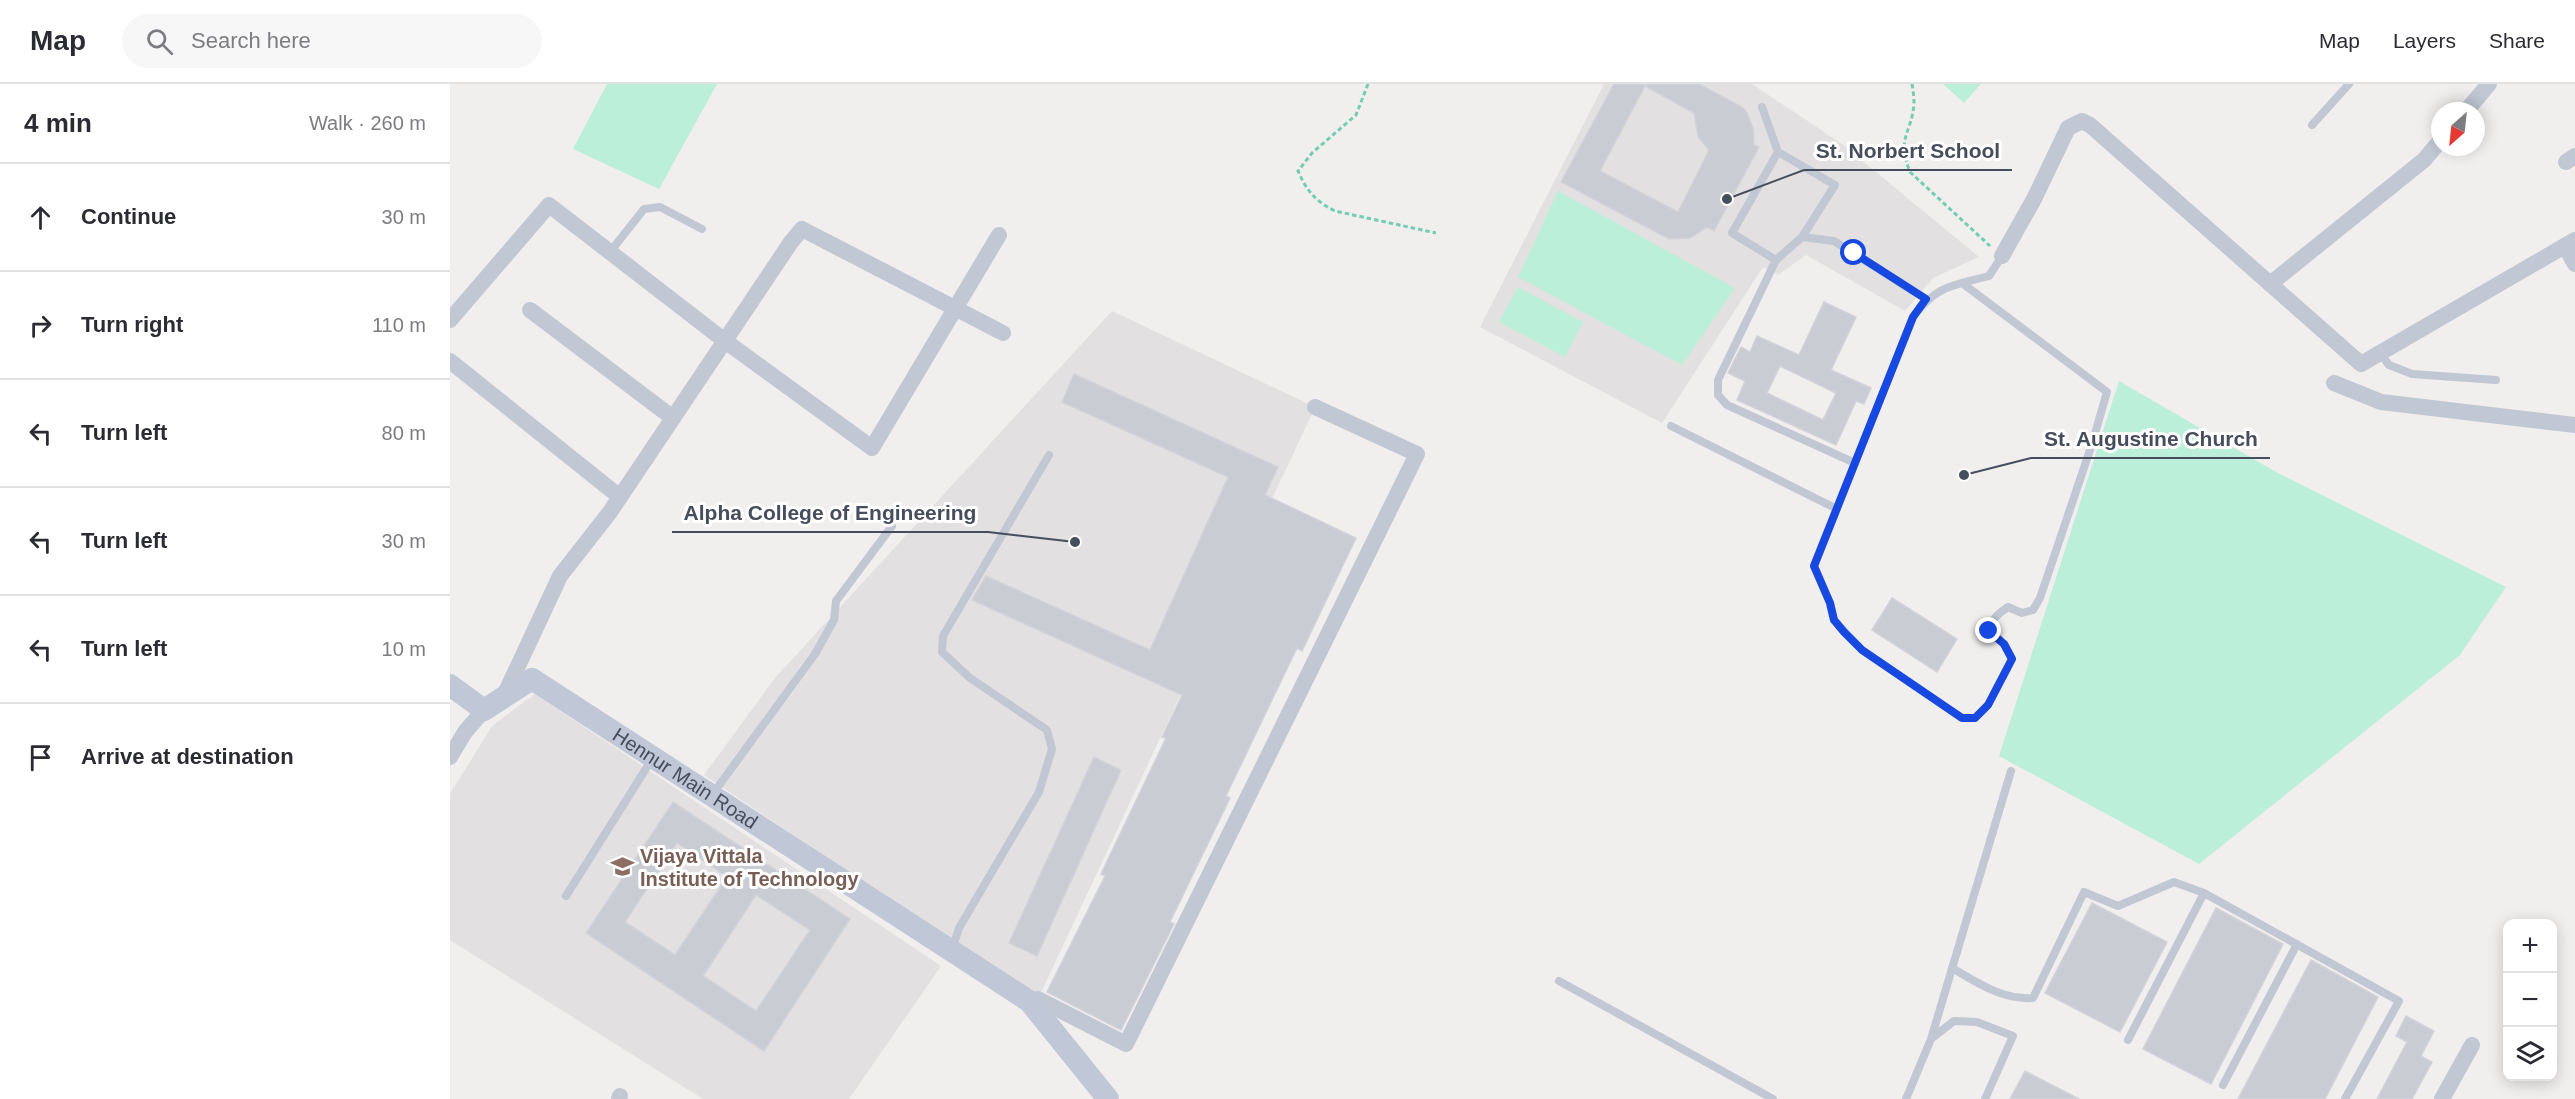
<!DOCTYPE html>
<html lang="en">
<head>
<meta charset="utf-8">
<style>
  :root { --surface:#fff; --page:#f7f7f7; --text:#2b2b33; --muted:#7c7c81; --line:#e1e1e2 }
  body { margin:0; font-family:Helvetica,sans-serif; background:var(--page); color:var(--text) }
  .controls { position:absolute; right:18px; bottom:18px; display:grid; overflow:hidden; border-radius:12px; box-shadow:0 3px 15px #0003 }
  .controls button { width:54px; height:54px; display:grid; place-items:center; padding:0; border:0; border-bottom:2px solid var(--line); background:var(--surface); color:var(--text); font:30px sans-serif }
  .compass { position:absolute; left:1981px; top:18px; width:54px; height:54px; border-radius:50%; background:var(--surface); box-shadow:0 3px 15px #0003; rotate:207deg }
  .stop { position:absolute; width:18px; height:18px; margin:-14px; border:4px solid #1749e1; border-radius:50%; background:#fff }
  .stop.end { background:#1749e1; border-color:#fff; box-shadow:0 2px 6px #0008 }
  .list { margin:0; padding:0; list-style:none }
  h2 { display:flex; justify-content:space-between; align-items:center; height:78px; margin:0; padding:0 24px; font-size:26px }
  h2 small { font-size:20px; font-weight:400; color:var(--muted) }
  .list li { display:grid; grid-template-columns:39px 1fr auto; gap:18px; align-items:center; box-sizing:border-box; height:108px; padding:0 24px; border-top:2px solid var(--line) }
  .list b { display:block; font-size:22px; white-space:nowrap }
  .list em { font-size:20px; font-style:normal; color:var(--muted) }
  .icon { flex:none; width:33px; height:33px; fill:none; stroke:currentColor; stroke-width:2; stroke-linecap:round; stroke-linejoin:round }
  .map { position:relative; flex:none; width:2125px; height:1015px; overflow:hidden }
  header { display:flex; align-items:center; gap:36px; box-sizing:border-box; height:84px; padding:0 30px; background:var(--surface); border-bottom:2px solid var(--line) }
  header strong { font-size:28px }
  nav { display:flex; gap:33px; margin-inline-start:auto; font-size:21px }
  .search { width:420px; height:54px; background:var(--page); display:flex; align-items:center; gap:15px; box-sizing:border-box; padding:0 21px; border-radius:33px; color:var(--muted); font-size:22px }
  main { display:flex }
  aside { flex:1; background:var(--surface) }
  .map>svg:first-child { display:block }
  .education { fill:#e2e0e0 }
  .green { fill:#bcefd9 }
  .building { fill:#caccd4; stroke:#d2d3da; stroke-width:1.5; fill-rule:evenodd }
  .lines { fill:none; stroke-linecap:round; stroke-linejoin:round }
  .path { stroke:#73cdb2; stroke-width:3; stroke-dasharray:4.5 3; stroke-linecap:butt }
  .lane { stroke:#c1c7d3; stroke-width:8 }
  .street { stroke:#c1c7d3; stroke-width:16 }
  .secondary { stroke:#c0c7d7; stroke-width:22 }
  .route { stroke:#1749e1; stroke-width:8 }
  .labels { text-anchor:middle; stroke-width:6; stroke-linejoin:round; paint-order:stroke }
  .street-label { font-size:20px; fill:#464d5c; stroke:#fff }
  .education-label { font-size:20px; font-weight:bold; fill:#785e54; stroke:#fff; text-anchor:start }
  .leader { fill:none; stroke:#464d5c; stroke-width:2 }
  .callout-dot { fill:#464d5c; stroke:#fff; stroke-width:2 }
  .callout-label { font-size:21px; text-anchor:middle; font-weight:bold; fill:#464d5c; stroke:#fff; stroke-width:6; stroke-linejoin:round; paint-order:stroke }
</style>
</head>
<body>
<header>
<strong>Map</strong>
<div class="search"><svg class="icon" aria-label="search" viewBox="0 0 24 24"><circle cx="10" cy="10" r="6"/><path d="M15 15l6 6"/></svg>Search here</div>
<nav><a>Map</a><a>Layers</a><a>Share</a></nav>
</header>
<main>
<aside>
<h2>4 min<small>Walk · 260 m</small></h2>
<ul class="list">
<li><svg class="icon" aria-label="ahead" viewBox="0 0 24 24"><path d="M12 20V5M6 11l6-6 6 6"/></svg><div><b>Continue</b></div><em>30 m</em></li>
<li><svg class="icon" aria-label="right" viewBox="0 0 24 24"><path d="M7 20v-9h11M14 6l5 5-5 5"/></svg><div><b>Turn right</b></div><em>110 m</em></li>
<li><svg class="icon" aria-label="left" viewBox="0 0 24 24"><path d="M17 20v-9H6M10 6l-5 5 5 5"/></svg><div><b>Turn left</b></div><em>80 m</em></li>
<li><svg class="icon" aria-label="left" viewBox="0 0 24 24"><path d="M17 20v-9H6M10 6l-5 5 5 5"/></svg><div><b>Turn left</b></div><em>30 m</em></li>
<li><svg class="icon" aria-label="left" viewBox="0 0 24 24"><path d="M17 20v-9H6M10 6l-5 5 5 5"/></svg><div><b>Turn left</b></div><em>10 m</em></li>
<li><svg class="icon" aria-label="arrive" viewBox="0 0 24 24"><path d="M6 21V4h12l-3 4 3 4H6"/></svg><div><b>Arrive at destination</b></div></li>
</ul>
</aside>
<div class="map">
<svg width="2125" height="1015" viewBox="0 0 2125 1015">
  <rect width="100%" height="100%" fill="#f1eeee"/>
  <g class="education">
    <polygon points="1154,0 1302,0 1392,60 1529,173 1483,194 1455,227 1356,171 1328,191 1313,183 1212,339 1030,243"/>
    <polygon points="662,227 865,323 588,915 254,691 325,594"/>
    <polygon points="85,610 491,882 399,1015 253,1015 0,856 0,710 42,642"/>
  </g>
  <g class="green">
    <polygon points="157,0 267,0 209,105 123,65"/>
    <polygon points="1493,0 1531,0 1514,19"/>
    <polygon points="1108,107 1285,204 1232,281 1068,193"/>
    <polygon points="1068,203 1133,238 1115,273 1049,238"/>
    <polygon points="1669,297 1826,388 2056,503 2010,571 1749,780 1549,672"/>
  </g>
  <g class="building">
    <path d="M1164,0H1249L1292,23L1297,29L1303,44L1304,61L1309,63L1264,147L1257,143L1240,154L1219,155L1111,98ZM1195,2L1244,29L1248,53L1259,66L1228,128L1150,87Z"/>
    <path d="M1374,218L1406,233L1381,286L1421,304L1414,320L1406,317L1386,361L1287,316L1295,297L1278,289L1291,263L1300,268L1307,252L1349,271ZM1330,282L1386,309L1373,336L1317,309Z"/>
    <polygon points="624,290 828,383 815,411 906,454 852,567 847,564 776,712 780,714 720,838 724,840 671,946 597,908 655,792 651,790 716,654 712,653 732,611 522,516 536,492 700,566 778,393 612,318"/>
    <polygon points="1442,514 1507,555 1487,588 1422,546"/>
    <polygon points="644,673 671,686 587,872 559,859"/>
    <path d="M223,718L400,835L314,967L136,849ZM227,759L277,793L225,871L175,838ZM306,811L360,846L306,927L253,892Z"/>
    <polygon points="1642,819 1717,858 1670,948 1595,909"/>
    <polygon points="1766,824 1833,860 1761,1000 1693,965"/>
    <polygon points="1861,876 1928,913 1875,1015 1788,1015"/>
    <polygon points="1956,932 1984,947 1971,972 1982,978 1962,1015 1927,1015 1957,958 1946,952"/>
    <polygon points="1575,987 1629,1015 1560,1015"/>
  </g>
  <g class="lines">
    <g class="path">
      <path d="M918,0L906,31L862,69L848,87C857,107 865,117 885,127L986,149"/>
      <path d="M1462,0C1463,6 1464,13 1464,19C1462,50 1446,52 1460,88L1540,162"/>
    </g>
    <g class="lane">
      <polyline points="1312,23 1328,68 1282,149 1326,176"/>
      <polyline points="1862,41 1899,0"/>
      <polyline points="1328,68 1385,101 1352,153"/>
      <polyline points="160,168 194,125 210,123 252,145"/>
      <path d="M1512,199L1657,308L1642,360L1590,514L1583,526L1572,529L1558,523C1548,530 1542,534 1539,547L1554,560L1562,575L1538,621L1525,634H1512L1412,566L1394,547L1384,536L1380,519L1364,482L1463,233C1487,201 1502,202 1539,192L1552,172"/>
      <polyline points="1930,269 1939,281 1962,290 2046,296"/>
      <polyline points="1221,342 1387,425"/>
      <polyline points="1405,379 1277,321 1268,311 1268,296 1326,176 1352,153 1384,157 1476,215"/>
      <polyline points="262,711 365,570 384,536 386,517 442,442"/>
      <polyline points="116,812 202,675"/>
      <polyline points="502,866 509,844 589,708 602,665 597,646 520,594 492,568 493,552 599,371"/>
      <path d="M1502,884C1528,899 1552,916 1583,914L1634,808L1668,822L1724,798L1754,809L1949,917L1895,1015"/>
      <polyline points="1109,897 1323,1015"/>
      <polyline points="1482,954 1504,937 1527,938 1563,952 1535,1015"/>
      <polyline points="1678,956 1754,809"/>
      <polyline points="1773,1001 1847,860"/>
      <polyline points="1456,1015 1481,955 1561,687"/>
    </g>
    <g class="street">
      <polyline points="2016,27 2039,0"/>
      <polyline points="2116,78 2125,72"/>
      <polyline points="2115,162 2125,180"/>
      <polyline points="1552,172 1584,115 1618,44 1632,37 1640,41 1911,280 2125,156"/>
      <polyline points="1820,200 1974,76 1990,57"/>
      <polyline points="80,226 223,334"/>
      <polyline points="0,236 99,121 275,257 422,364 549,151"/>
      <polyline points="0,277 170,413"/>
      <polyline points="1884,299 1931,318 2125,341"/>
      <polyline points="53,614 110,492 160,428 341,158 352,145 553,249"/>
      <polyline points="0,673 15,648 34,626"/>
      <polyline points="579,917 588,915 676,960 967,370 865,323"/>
      <polyline points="169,1015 170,1012"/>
      <polyline points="1992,1015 2022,961"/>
    </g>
    <path class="secondary" id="s1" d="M0,601L34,626L82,595L579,917L658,1015"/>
  </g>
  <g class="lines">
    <polyline class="route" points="1404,169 1476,215 1463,233 1364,482 1380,519 1384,536 1394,548 1412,566 1512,634 1525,634 1538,621 1562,575 1554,560 1539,547"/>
  </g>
  <defs>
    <symbol id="university-bare" viewBox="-9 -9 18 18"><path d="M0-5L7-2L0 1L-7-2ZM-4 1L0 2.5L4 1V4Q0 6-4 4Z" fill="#8d6e63" stroke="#fff" stroke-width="2.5" paint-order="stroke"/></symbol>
  </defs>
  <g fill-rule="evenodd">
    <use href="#university-bare" x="156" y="766" width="33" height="33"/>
  </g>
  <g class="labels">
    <g class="street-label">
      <text dy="7" stroke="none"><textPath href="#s1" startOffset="282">Hennur Main Road</textPath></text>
    </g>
    <g class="education-label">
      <text x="190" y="779">Vijaya Vittala<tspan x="190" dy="23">Institute of Technology</tspan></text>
    </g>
  </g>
  <path class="leader" d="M1277 115L1354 86H1562M1514 391L1581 374H1820M625 458L538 448H222"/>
  <g class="callout-dot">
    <circle cx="1277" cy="115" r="6"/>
    <circle cx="1514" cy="391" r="6"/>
    <circle cx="625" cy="458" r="6"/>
  </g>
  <g class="callout-label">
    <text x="1458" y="74">St. Norbert School</text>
    <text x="1701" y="362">St. Augustine Church</text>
    <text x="380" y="436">Alpha College of Engineering</text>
  </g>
</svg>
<div class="controls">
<button>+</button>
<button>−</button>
<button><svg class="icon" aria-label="layers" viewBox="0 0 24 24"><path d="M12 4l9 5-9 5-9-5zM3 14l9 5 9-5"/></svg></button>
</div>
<svg class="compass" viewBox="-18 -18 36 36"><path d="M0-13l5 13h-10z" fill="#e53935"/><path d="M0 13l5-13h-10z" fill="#7c7c81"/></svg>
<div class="stop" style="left:1404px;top:169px"></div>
<div class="stop end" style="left:1539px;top:547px"></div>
</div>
</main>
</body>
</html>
